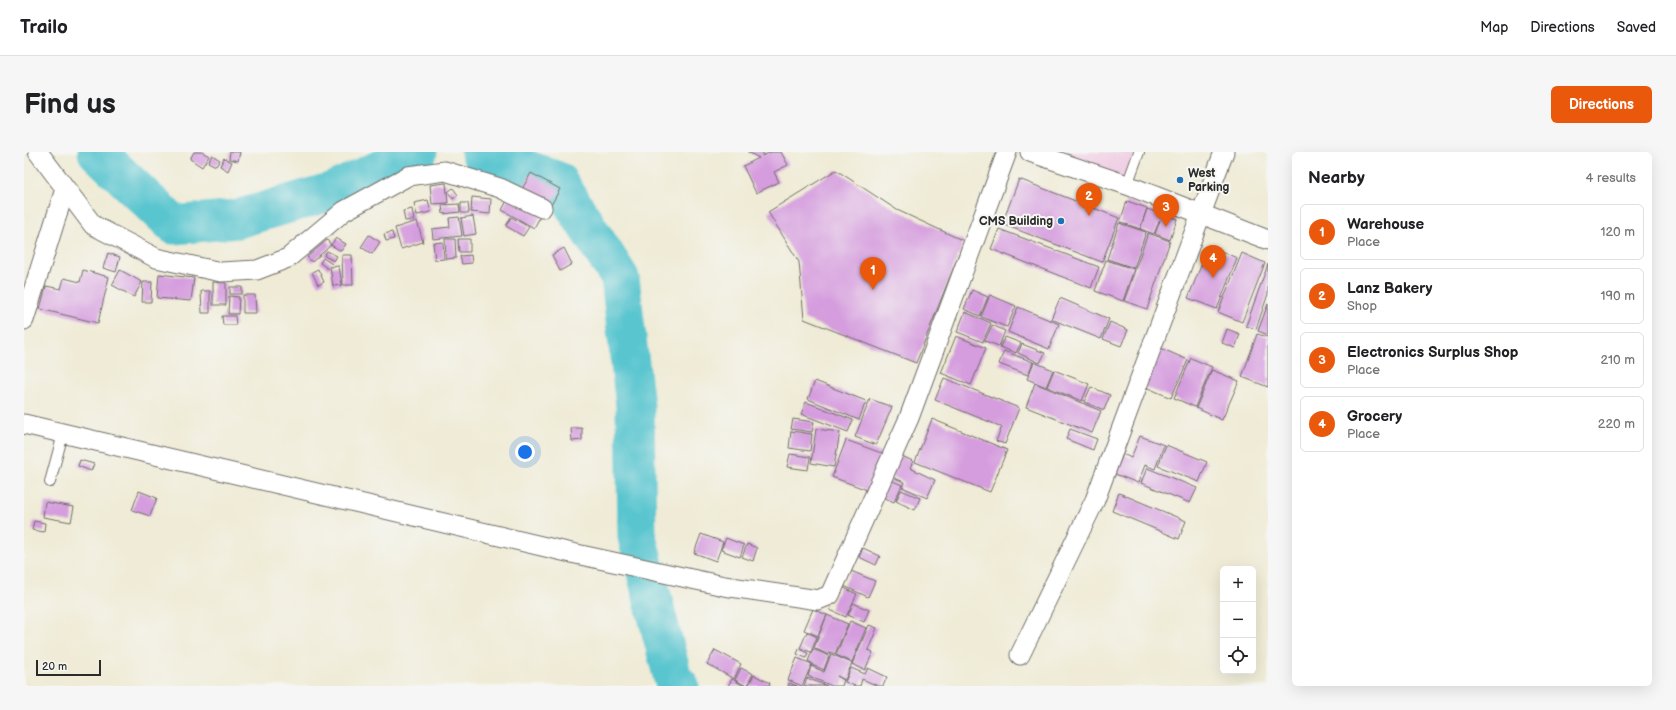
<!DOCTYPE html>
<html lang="en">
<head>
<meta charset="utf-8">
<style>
  :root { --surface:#fff; --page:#f6f6f6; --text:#202124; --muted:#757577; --line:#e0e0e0; --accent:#ea580c }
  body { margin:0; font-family:"Balsamiq Sans",sans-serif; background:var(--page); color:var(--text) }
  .controls { position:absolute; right:12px; bottom:12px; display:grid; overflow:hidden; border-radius:6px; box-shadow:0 4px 16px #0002 }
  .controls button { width:36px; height:36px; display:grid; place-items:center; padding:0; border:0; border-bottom:1px solid var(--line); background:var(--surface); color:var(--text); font:20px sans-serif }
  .scale { position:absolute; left:12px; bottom:10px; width:65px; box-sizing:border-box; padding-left:4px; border:2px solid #2b2b2b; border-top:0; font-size:11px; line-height:14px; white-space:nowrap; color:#2b2b2b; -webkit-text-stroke:3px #f6f6f2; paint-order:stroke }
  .you { position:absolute; left:501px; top:300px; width:14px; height:14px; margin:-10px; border:3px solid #fff; border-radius:50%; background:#1a73e8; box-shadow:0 0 0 6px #1a73e833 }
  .badge { display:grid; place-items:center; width:26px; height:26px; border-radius:50%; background:var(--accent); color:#fff; font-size:13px; font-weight:700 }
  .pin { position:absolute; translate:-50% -33px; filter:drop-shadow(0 1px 2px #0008) }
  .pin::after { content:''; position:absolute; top:21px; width:14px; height:12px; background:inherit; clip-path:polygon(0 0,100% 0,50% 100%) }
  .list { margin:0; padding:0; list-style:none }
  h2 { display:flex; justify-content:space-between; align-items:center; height:52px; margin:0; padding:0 16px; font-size:17px }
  h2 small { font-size:13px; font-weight:400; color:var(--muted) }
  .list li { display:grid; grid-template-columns:26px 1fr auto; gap:12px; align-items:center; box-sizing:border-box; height:56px; margin:0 8px 8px; padding:0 8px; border:1px solid var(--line); border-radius:6px }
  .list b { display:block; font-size:15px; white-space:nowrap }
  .list p { margin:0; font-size:13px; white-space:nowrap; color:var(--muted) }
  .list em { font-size:13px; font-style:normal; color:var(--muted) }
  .icon { flex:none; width:22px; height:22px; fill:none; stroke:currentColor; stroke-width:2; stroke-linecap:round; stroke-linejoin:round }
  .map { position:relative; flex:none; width:1244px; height:534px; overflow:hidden; border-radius:6px }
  header { display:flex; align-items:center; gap:24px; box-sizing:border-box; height:56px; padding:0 20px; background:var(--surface); border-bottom:1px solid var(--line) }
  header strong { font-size:19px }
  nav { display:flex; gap:22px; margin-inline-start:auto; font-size:14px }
  .intro { display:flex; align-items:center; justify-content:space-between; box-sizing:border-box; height:96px; padding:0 24px }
  h1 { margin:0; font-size:28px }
  .button { padding:10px 18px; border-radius:6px; background:var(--accent); color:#fff; font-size:14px; font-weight:700 }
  main { display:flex; gap:24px; padding:0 24px }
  aside { flex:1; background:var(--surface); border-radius:6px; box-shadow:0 4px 16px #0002 }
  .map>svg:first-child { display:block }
  .built { fill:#f0d0e5 }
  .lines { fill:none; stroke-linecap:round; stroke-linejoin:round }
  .river { stroke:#58c5cf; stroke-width:39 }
  .building { fill:#d59dde }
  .service-casing { stroke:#706e67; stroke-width:12 }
  .minor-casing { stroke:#706e67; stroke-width:21 }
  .service { stroke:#fff; stroke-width:10 }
  .minor { stroke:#fff; stroke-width:19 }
  .poi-dot { fill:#1f6fb2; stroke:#f6f6f2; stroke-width:1.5 }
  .labels { text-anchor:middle; stroke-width:4; stroke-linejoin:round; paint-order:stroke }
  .poi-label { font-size:12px; font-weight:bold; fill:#2b2b2b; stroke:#f6f6f2; text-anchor:start }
</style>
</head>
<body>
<header>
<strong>Trailo</strong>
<nav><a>Map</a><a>Directions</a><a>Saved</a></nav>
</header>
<div class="intro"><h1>Find us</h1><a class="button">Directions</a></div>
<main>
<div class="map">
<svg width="1244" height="534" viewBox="0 0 1244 534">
  <rect width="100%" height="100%" fill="#f6f6f2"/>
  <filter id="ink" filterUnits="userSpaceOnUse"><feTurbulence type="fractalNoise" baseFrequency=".025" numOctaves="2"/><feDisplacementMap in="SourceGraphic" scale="8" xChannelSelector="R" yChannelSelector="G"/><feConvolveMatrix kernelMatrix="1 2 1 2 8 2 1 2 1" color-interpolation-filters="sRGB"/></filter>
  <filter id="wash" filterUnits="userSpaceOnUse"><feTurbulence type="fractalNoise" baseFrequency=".012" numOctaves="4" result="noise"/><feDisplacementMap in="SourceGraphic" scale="16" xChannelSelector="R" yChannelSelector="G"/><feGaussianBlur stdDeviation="0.9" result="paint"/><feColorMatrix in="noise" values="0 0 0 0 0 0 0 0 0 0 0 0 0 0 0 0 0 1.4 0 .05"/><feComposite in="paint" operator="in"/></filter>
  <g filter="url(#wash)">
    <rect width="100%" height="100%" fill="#efebd6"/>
    <polygon class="built" points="1030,0 1112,0 1101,29"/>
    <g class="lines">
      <g class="river">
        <polyline points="73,0 150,73 213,67 309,39 394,0"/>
        <polyline points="456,0 534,29 596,126 611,254 613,385 649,527 656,534"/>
      </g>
    </g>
    <g id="blocks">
      <g class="building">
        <polygon points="170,0 178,0 185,4 178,15 166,7"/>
        <polygon points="206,0 216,0 214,9 205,7"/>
        <polygon points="724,0 740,0 738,4 747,0 757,0 764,13 750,20 755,30 732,41 719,14 735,6"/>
        <polygon points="188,3 196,8 192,14 184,10"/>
        <polygon points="200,6 208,10 204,19 196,14"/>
        <polygon points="812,18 873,58 940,89 892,211 780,167 775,110 744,60"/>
        <polygon points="507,21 536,37 526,55 497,39"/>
        <polygon points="995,27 1095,66 1078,110 978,72"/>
        <polygon points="422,31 424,51 408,52 406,33"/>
        <polygon points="429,36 434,43 429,47 424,40"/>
        <polygon points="448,45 467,47 466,62 447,60"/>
        <polygon points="485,45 517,63 510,76 478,58"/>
        <polygon points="404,48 407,60 393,63 390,51"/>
        <polygon points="1103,49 1123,56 1116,77 1096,70"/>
        <polygon points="437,51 444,51 445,61 437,61"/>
        <polygon points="435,52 436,60 419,62 418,53"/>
        <polygon points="388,57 390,68 381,69 379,59"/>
        <polygon points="1123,57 1153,67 1146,88 1131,82 1136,68 1130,82 1116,77"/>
        <polygon points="449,64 452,82 440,84 437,66"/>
        <polygon points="435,65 438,84 409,87 408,77 426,75 425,66"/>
        <polygon points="487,65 505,75 499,84 482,74"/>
        <polygon points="393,69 399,90 377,97 371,76"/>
        <polygon points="1095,71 1122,80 1110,116 1083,107"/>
        <polygon points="975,77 1075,115 1067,136 967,97"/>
        <polygon points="368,80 370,87 362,89 360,82"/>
        <polygon points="1124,81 1146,89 1123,157 1100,149"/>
        <polygon points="345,83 356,90 348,102 337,95"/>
        <polygon points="312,86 322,92 317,99 307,93"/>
        <polygon points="421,87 431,87 432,106 422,107"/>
        <polygon points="434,87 446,87 446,100 435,100"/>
        <polygon points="303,88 307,93 288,110 283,105"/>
        <polygon points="419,90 420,107 411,108 409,91"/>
        <polygon points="1185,94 1213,106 1193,157 1164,146"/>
        <polygon points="540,96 548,112 536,119 528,103"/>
        <polygon points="303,99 313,104 310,109 300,104"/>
        <polygon points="84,101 96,105 92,120 79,116"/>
        <polygon points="1218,101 1241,111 1218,170 1194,160"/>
        <polygon points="318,103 328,103 329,133 319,133"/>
        <polygon points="447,103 448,111 438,112 436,104"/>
        <polygon points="299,106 308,112 304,117 296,111"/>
        <polygon points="1082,108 1110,117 1099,149 1071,139"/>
        <polygon points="1244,112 1244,142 1232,177 1222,174"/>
        <polygon points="315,114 318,133 309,134 306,115"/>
        <polygon points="294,117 300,130 294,133 288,120"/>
        <polygon points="59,118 85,125 74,171 16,157 22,134 37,137 40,126 56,130"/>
        <polygon points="96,118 118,130 110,145 88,133"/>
        <polygon points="135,122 170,126 167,149 133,146"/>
        <polygon points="119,130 128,130 127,150 118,150"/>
        <polygon points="189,130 202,131 202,153 189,153"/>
        <rect x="206" y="135" width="12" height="7"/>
        <polygon points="948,138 964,145 956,164 940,157"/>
        <polygon points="177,139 186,139 186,161 178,161"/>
        <polygon points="219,143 231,143 232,161 219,161"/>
        <polygon points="966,143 992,154 983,175 957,165"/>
        <polygon points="205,144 215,145 214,162 204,162"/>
        <polygon points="1036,146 1085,167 1077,187 1027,167"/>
        <polygon points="1244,152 1244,183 1234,179"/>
        <polygon points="994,155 1035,172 1025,197 984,180"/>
        <polygon points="941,160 967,171 959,190 933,180"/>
        <polygon points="198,164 211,164 212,173 199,173"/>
        <polygon points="1086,170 1104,178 1097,194 1079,187"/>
        <polygon points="968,173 981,179 975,194 961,189"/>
        <polygon points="1203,177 1216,182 1211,196 1198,191"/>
        <polygon points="1233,182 1244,185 1244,235 1218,225"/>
        <polygon points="932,184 962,196 947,233 917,221"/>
        <polygon points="981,185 997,191 992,201 976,195"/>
        <polygon points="998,192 1021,201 1016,211 994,201"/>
        <polygon points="1134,195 1164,208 1147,246 1117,233"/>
        <polygon points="980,199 1009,210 1004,223 975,212"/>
        <polygon points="1167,206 1188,215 1171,255 1150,246"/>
        <polygon points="1010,210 1029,218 1022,235 1003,227"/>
        <polygon points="1030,218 1065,232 1058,249 1023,235"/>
        <polygon points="1188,218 1215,229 1198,268 1172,256"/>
        <polygon points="920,226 995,256 981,292 972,289 978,275 911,248"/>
        <polygon points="791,229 842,249 835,268 784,247"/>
        <polygon points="1011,231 1077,259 1068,281 1002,255"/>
        <polygon points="1067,235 1086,243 1080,258 1060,250"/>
        <polygon points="846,247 868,255 852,293 831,285"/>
        <polygon points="782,250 829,268 824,280 777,262"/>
        <polygon points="769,267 790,270 788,280 767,277"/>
        <polygon points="908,267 983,298 966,340 891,310"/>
        <polygon points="547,276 558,276 558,288 548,289"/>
        <polygon points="792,277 816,280 810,315 787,311"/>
        <polygon points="1046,277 1073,287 1069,298 1042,287"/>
        <polygon points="767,279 788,282 786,299 765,296"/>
        <polygon points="1116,284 1140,293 1131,317 1121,313 1114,331 1091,322 1099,302 1107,306"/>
        <polygon points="822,288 860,302 846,339 808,325"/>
        <polygon points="1142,293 1183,310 1175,330 1134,314"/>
        <polygon points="766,302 786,305 784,318 763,315"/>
        <polygon points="873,302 889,309 886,316 911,328 903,346 878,335 880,330 864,323"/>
        <polygon points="56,308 70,312 67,319 54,314"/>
        <polygon points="1123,316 1173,336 1166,351 1117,331"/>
        <polygon points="864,327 878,333 870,350 856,344"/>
        <polygon points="877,338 896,346 891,358 872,349"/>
        <polygon points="115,339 133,346 126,364 108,358"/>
        <polygon points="1095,341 1162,369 1155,387 1088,359"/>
        <polygon points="21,350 50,355 47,370 19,365"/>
        <polygon points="10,369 21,371 20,380 8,378"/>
        <polygon points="677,382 699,390 692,409 670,401"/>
        <polygon points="702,386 720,393 716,405 697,398"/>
        <polygon points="723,392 733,396 729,409 718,405"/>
        <polygon points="839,396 856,404 852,413 835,405"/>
        <polygon points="827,419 851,429 844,445 820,434"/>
        <polygon points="816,434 833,442 822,465 806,458"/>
        <polygon points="829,451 845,458 840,470 824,463"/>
        <polygon points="789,457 803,463 794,484 780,478"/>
        <polygon points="803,463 824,472 811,502 806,500 805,503 790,496"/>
        <polygon points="826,469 842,476 828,510 812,503"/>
        <polygon points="845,473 853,476 844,498 849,500 841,518 828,512"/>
        <polygon points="783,480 793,485 787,500 776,496"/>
        <polygon points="775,497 784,501 782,506 773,502"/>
        <polygon points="789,497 805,504 800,518 788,513 788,511 784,509"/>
        <polygon points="691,498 717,512 710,527 683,512"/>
        <polygon points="807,502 828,511 821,528 813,524 820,528 818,534 808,534 784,524 787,514 800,520"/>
        <polygon points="773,506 788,512 778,534 764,528"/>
        <polygon points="717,516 729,522 723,534 711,528"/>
        <polygon points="827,516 841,522 844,516 863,525 859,534 854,534 838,527 836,534 831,534 821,530"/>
        <polygon points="730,523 746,531 745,534 724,534"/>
        <polygon points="783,526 803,534 780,534"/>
        <polygon points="708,527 720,534 704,534"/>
        <polygon points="765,531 773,534 764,534"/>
      </g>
    </g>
  </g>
  <g filter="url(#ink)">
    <use href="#blocks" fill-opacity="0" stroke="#706e67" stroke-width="1"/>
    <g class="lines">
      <defs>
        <g id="service">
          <polyline points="1103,33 1115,0"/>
          <polyline points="26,330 39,282"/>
        </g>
        <g id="minor">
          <polyline points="14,0 69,73 132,106 197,120 233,118 264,106 320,59 384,24 421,19 476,36 518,56"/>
          <polyline points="1006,0 1103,33 1244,88"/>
          <polyline points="0,168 41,37"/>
          <polyline points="0,272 543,400 700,434 794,448 806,443 885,266 983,0"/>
          <polyline points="996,503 1071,348 1200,0"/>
        </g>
      </defs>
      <use href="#service" class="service-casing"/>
      <use href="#minor" class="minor-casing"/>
      <use href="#service" class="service"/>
      <use href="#minor" class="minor"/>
    </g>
  </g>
  <g class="poi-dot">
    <circle cx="1156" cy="28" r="4"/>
    <circle cx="1037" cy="69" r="4"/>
  </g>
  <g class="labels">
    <g class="poi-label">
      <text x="1164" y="25">West<tspan x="1164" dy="14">Parking</tspan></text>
      <text x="1029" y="73" text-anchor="end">CMS Building</text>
    </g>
  </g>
</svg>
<div class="controls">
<button>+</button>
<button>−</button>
<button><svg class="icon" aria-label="locate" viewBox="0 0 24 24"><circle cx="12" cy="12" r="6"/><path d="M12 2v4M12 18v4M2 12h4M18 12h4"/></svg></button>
</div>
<div class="scale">20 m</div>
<div class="you"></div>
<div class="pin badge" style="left:849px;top:138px">1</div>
<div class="pin badge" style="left:1065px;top:64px">2</div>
<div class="pin badge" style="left:1142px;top:75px">3</div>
<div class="pin badge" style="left:1189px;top:126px">4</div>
</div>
<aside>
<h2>Nearby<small>4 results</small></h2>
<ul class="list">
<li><span class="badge">1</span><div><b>Warehouse</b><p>Place</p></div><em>120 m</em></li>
<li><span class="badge">2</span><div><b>Lanz Bakery</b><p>Shop</p></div><em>190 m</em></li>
<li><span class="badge">3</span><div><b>Electronics Surplus Shop</b><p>Place</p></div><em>210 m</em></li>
<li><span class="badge">4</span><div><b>Grocery</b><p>Place</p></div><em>220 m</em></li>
</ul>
</aside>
</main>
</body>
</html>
